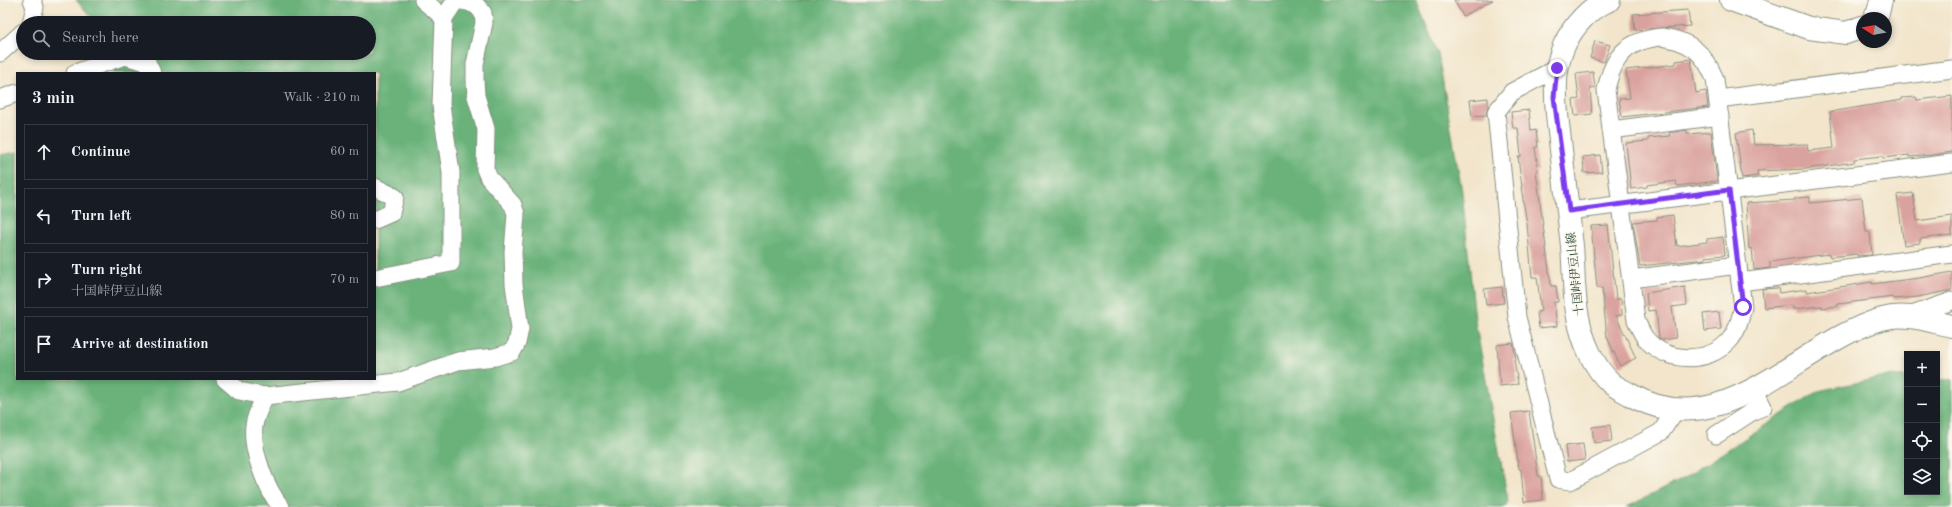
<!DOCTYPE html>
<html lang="en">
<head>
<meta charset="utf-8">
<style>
  :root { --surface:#171b24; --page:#20242c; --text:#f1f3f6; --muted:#9ea1a6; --line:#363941 }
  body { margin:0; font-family:"Old Standard TT","Noto Serif JP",serif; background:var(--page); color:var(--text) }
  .controls { position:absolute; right:12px; bottom:12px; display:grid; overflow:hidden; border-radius:0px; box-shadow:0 2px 6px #0003 }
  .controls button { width:36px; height:36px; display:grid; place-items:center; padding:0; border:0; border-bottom:1px solid var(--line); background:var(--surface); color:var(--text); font:20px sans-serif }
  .compass { position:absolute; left:1856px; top:12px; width:36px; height:36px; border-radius:50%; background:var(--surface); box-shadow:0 2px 6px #0003; rotate:281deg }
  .stop { position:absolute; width:12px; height:12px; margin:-9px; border:3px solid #7c3aed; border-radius:50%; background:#fff }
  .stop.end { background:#7c3aed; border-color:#fff; box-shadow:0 1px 4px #0008 }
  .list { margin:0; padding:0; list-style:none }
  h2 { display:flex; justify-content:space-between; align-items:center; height:52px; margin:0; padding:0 16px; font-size:17px }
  h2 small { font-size:13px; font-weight:400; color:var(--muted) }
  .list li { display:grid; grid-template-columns:26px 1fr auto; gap:12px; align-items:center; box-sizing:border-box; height:56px; margin:0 8px 8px; padding:0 8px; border:1px solid var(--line); border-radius:0px }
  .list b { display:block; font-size:15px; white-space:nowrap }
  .list p { margin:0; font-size:13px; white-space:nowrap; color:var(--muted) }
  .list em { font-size:13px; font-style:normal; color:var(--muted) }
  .icon { flex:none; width:22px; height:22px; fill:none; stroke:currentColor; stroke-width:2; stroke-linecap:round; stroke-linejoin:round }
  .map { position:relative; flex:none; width:1952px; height:507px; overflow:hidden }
  .search { position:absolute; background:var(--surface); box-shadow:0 2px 6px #0003; left:16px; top:16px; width:360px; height:44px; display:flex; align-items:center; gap:10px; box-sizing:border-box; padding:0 14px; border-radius:22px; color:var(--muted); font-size:15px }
  .panel { position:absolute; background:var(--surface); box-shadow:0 2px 6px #0003; left:16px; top:72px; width:360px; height:308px; border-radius:0px }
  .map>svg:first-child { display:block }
  .forest { fill:#6ab27a; stroke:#447857 }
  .building { fill:#daa29e }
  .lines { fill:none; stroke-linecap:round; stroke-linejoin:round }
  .street-casing { stroke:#889180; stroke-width:19 }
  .secondary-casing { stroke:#889180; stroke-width:24 }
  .street { stroke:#fff; stroke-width:17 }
  .secondary { stroke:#fff; stroke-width:22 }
  .route { stroke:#7c3aed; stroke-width:5 }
  .labels { text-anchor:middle; stroke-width:3; stroke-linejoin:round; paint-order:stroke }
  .street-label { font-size:12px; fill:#1f3d34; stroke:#fbf7ec }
</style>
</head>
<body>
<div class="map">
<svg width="1952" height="507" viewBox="0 0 1952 507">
  <rect width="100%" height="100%" fill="#fbf7ec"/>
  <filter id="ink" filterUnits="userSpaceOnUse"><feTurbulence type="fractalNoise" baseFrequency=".025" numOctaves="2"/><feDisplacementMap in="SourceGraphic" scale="8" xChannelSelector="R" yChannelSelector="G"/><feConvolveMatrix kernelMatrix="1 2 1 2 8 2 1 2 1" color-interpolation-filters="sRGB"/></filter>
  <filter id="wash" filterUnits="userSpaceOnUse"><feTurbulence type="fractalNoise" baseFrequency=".012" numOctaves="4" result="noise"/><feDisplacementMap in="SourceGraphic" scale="16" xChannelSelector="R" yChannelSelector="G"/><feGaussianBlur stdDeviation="0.9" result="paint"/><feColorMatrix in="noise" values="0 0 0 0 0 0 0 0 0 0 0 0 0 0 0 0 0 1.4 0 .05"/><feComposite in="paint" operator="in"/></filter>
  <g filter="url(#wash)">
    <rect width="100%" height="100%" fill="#f2e5cb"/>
    <g class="forest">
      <polygon points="76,0 1416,0 1438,54 1462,192 1475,320 1508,501 1505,507 0,507 0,155 17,152 17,379 375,379 375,73 114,73 109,53 369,53 369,23 97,23"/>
      <polygon points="1888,376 1907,377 1907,492 1937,492 1937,379 1952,380 1952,507 1627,507 1681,480 1818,391"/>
    </g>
    <g id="blocks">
      <g class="building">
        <polygon points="1454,0 1493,0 1463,16"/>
        <polygon points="1688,10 1690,26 1635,30 1633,14"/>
        <polygon points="1595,41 1610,45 1604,62 1590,58"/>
        <polygon points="1691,59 1696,93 1706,91 1708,107 1622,117 1619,99 1630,98 1626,70 1676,64 1676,61"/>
        <polygon points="1593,72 1595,88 1590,88 1592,114 1575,116 1573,100 1579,99 1576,74"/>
        <polygon points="1952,96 1952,152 1932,155 1909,157 1909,155 1883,158 1882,156 1854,159 1855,162 1806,169 1757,171 1758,176 1742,178 1736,133 1752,130 1754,145 1807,144 1808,151 1834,148 1830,112 1902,100 1902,98 1916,97 1917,100"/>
        <polygon points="1488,98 1488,105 1486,115 1472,116 1470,100"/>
        <polygon points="1529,110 1531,131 1536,130 1538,147 1535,147 1538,171 1536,171 1551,286 1556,286 1558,302 1554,302 1557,326 1539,328 1537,312 1541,311 1537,277 1532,277 1527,224 1521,187 1522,187 1518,157 1521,156 1518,128 1513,128 1511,112"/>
        <polygon points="1686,130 1688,134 1711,132 1717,181 1677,186 1676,181 1647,185 1647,187 1631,189 1626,143 1648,141 1648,138 1670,136 1669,133"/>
        <polygon points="1600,155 1602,172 1584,173 1583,157"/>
        <polygon points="1913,193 1917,221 1952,216 1952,235 1920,239 1920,243 1904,245 1897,195"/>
        <polygon points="1810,197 1810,203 1862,198 1866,232 1870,232 1872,255 1857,256 1857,254 1830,257 1829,254 1798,258 1770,262 1770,268 1754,270 1752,248 1749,249 1746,203 1795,200 1795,198"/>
        <polygon points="1673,215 1677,246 1707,242 1707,239 1723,237 1725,255 1705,257 1705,259 1640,266 1633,222 1657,220 1657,217"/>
        <polygon points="1608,225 1616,299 1621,299 1622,315 1616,316 1636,358 1620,366 1607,337 1602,288 1597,288 1591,226"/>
        <polygon points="1952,272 1952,290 1918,297 1894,299 1893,297 1838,304 1838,306 1822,308 1822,306 1793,309 1792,305 1764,308 1762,289 1778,288 1779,293 1807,289 1807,292 1872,282 1872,284 1919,278"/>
        <polygon points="1502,287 1504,303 1486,305 1484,289"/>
        <polygon points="1685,287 1687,305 1672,307 1676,338 1663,340 1659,338 1656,310 1648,311 1646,293"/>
        <polygon points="1719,312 1721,329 1705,331 1703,314"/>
        <polygon points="1513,343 1516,359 1514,359 1518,384 1500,386 1497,345"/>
        <polygon points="1529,411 1538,476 1541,476 1543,500 1524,502 1521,469 1519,469 1511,413"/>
        <polygon points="1610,425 1612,441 1594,443 1592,427"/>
        <polygon points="1583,444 1585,460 1567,462 1565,446"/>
      </g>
    </g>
  </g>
  <g filter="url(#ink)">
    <use href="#blocks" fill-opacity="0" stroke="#889180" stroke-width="1"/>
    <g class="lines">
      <defs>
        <g id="street">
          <polyline points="423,0 444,18"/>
          <polyline points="31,23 35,7 32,0"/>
          <path d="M1662,37C1690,41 1704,52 1715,79L1743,307C1740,319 1738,331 1729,341C1708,364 1666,363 1646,339C1641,333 1639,326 1636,320L1606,90C1613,56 1627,40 1662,37Z"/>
          <polyline points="0,53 23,32"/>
          <polyline points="1557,68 1512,92 1496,112 1517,317 1558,479 1570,481 1661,432 1676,410"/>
          <polyline points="75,73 125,56 147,62 152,73"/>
          <polyline points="0,99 17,93"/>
          <polyline points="1718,99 1952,69"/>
          <polyline points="1611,130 1720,116"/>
          <polyline points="375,187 395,197 391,213 375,220"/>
          <polyline points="1569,211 1952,163"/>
          <polyline points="375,278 451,263 451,172 441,105 444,18 456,0"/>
          <polyline points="1631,279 1738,265"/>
          <polyline points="1740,282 1952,254"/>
          <polyline points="1909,316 1952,301"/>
          <polyline points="225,379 239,391 265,396 398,382 458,361 495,357 512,352 517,343 520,329 514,284 513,252 516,214 513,205 489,178 485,169 486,129 476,96 475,80 475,64 484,23 483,13 477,6 468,2 456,0"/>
          <path d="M265,396C261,405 255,416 254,426C251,450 266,489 281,507"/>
          <polyline points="1716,435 1753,411 1763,407 1754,389"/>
        </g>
        <g id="secondary">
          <path d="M1609,0C1602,4 1594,7 1589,12C1551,46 1553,86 1559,132C1563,170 1568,208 1572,246C1574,269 1573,294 1578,317C1582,339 1593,367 1611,383C1616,388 1625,391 1631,395C1723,448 1800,342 1882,319C1906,312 1929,321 1952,326"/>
          <polyline points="1731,0 1809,28 1846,33 1862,27"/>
          <polyline points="1874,18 1878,13 1881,0"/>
        </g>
      </defs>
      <use href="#street" class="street-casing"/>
      <use href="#secondary" class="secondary-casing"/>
      <use href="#street" class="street"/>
      <use href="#secondary" class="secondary"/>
    </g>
  </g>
  <g class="lines" filter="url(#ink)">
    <polyline class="route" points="1557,68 1554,97 1569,211 1729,190 1743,307"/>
  </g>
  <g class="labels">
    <g class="street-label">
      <text transform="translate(1575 274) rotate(-96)" y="4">十国峠伊豆山線</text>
    </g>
  </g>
</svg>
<div class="controls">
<button>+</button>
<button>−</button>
<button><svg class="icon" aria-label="locate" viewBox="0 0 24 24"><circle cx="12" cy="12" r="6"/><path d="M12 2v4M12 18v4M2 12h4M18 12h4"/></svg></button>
<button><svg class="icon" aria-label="layers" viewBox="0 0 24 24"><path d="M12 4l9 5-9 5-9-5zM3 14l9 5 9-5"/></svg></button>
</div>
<svg class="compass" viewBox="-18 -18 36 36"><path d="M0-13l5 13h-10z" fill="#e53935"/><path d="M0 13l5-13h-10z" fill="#9ea1a6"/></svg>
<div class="stop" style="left:1743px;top:307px"></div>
<div class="stop end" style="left:1557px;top:68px"></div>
<div class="search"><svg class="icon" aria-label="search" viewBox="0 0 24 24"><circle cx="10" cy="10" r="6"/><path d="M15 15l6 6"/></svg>Search here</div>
<section class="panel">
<h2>3 min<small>Walk · 210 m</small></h2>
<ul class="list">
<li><svg class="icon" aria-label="ahead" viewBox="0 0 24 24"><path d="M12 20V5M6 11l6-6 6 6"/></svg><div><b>Continue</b></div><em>60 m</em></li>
<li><svg class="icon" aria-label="left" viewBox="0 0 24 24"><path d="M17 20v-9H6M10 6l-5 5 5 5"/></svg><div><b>Turn left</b></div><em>80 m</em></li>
<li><svg class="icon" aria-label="right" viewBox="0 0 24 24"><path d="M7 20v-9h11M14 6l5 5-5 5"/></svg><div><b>Turn right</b><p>十国峠伊豆山線</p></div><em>70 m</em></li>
<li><svg class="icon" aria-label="arrive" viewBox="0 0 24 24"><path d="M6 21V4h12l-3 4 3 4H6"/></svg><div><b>Arrive at destination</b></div></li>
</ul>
</section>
</div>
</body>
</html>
